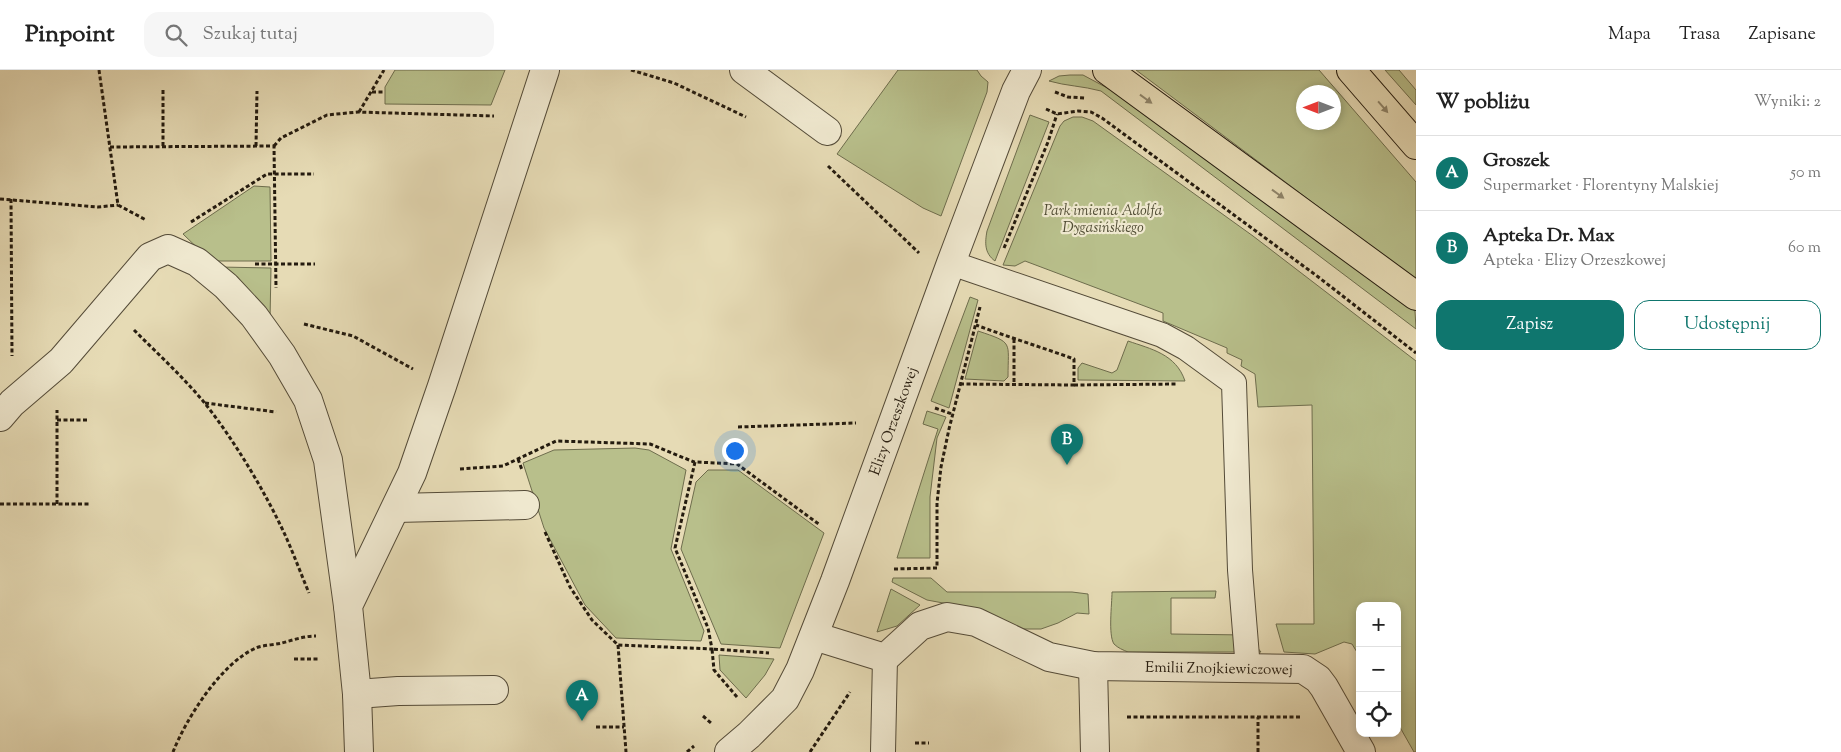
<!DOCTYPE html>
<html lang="pl">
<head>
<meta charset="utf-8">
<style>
  :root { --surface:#fff; --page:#f6f6f6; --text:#222; --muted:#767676; --line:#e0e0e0; --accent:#0f766e }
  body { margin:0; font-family:"Sorts Mill Goudy",serif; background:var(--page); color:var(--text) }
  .controls { position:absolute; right:15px; bottom:15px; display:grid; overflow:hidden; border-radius:10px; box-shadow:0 2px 8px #0003 }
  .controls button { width:45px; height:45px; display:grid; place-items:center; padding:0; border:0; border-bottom:1px solid var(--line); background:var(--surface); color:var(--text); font:25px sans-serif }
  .compass { position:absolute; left:1296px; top:15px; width:45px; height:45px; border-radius:50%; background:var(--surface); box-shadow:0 2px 8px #0003; rotate:270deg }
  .you { position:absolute; left:734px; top:380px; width:18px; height:18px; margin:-12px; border:4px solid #fff; border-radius:50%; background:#1a73e8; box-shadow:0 0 0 8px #1a73e833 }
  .badge { display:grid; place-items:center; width:32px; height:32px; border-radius:50%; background:var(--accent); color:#fff; font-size:16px; font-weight:700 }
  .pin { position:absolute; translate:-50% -41px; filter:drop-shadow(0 1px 2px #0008) }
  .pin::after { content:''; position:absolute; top:26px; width:18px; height:15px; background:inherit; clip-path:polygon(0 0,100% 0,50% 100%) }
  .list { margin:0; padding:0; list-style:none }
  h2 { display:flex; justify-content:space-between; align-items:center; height:65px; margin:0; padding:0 20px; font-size:21px }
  h2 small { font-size:16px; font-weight:400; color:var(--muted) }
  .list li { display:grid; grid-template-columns:32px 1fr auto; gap:15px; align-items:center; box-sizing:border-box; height:75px; padding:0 20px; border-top:1px solid var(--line) }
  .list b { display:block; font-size:19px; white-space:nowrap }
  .list p { margin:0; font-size:16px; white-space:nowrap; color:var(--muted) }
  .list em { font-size:16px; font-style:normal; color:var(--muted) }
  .actions { display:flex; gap:10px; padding:15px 20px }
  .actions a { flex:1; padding:11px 0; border:1px solid var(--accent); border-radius:15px; text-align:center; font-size:18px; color:var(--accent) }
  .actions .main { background:var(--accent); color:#fff }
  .icon { flex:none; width:28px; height:28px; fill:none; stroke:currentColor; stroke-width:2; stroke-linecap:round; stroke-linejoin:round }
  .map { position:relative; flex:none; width:1416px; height:682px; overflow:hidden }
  header { display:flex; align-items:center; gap:30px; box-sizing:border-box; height:70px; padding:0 25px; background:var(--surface); border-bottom:1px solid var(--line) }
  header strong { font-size:24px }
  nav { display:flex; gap:28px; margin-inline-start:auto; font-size:18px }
  .search { width:350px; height:45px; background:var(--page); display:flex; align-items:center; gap:12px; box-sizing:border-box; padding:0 18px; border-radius:15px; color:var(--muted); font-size:19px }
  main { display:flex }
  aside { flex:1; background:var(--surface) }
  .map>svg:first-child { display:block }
  .green { fill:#b8bf8b; stroke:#6e6d4d; fill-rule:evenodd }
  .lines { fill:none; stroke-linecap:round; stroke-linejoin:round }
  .lane-casing { stroke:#544b38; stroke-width:26 }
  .street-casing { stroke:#544b38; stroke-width:30 }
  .primary-casing { stroke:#241b0f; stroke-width:30 }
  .path { stroke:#241b0f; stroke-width:3; stroke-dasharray:4 2.5; stroke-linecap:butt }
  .lane { stroke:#efe8cf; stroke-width:24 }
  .street { stroke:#efe8cf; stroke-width:28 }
  .primary { stroke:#e6dbb5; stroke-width:28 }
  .oneway { fill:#8f856a }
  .labels { text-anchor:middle; stroke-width:4.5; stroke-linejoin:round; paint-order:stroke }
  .park-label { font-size:15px; font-style:italic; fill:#504c34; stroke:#efe8cf }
  .street-label { font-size:15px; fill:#241b0f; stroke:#efe8cf }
</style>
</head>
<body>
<header>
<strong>Pinpoint</strong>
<div class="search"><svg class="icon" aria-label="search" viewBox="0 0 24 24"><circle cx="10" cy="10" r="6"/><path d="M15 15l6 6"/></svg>Szukaj tutaj</div>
<nav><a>Mapa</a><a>Trasa</a><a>Zapisane</a></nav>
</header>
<main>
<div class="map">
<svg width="1416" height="682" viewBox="0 0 1416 682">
  <rect width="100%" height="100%" fill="#e6dbb5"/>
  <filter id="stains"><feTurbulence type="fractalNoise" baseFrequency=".004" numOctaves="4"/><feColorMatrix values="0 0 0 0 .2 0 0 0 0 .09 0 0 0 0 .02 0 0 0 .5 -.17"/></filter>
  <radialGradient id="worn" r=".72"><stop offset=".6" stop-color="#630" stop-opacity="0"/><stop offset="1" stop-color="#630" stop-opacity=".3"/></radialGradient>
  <g class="green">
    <polygon points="395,0 505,0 491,35 385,34 385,17"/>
    <polygon points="898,0 977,0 981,6 988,12 987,22 941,146 923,138 837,84"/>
    <path d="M1136,0H1319L1416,112V210ZM1304,22H1334V52H1304Z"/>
    <polygon points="1385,0 1399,0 1416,20 1416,35"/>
    <path d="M1070,5H1083L1111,20L1415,241L1416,259L1101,21C1083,16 1066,16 1049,11L1059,6Z"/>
    <path d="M1030,45L1049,52L995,191C984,183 985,172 987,161Z"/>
    <polygon points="1073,47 1082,47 1093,51 1253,166 1416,291 1416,682 1414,682 1397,652 1397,536 1360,536 1360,587 1352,574 1344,572 1315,584 1284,582 1276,554 1314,554 1312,335 1258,337 1255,304 1241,296 1242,290 1227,283 1227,278 1163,251 1163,243 1025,191 1015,196 1003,195 1060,56 1064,51"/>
    <polygon points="254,116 270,117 271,191 211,191 183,164"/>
    <polygon points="219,197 271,198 270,250"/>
    <polygon points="970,227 978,230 949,338 931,331"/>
    <path d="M978,261C1014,273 1008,271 1008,307L1004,311L965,309Z"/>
    <path d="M1128,271C1151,279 1176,284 1185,311L1078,310V298L1082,293L1112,303L1117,300Z"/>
    <polygon points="927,341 946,347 937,368 930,427 930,488 897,488 938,359 923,354"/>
    <polygon points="635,378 649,380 686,400 671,479 704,561 701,571 616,568 585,535 544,458 523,393 554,380"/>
    <polygon points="708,400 738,400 824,463 780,578 721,574 681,479 696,412"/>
    <polygon points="893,508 931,508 947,522 1072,522 1088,524 1089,544 1077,543 1058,553 1041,559 1017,559 986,541 927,530 892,512"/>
    <polygon points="891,519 920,535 897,556 877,562"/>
    <path d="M1216,521L1215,528H1171V564L1247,565L1261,582H1128C1123,580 1118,578 1114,574C1108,565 1112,534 1112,522Z"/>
    <polygon points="719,585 774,589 765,605 746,628 720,600"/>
  </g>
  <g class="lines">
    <defs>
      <g id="lane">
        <polyline points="951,193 1162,265 1186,278 1234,313 1240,500 1248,599"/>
        <polyline points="883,682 885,588"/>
      </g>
      <g id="street">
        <polyline points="744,0 827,61"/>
        <polyline points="0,347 12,333 61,291 150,187 168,179 197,192 226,216 254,246 282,285 308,330 328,390 348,536"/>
        <polyline points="396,438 525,435"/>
        <polyline points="814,566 885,588 920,556 947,547 976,552 1049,587 1093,596 1303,599 1318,609 1324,617 1361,682"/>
        <polyline points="1093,596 1095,682"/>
        <polyline points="357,624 398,621 494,620"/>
        <polyline points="359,682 357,624 348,536 412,403 442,316 545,0"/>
        <polyline points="729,682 749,665 785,629 800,600 835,511 951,193 1016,21 1027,0"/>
      </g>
      <g id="primary">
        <polyline points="1107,0 1416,226"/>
        <polyline points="1351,0 1416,75"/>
      </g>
    </defs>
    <use href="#lane" class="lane-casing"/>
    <use href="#street" class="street-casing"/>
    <use href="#primary" class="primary-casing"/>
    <g class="path">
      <polyline points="99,0 118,135 146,150"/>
      <polyline points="631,0 674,13 746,47"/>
      <polyline points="163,20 163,77"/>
      <polyline points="372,22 385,22"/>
      <polyline points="1055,22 1068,27 1085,28"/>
      <polyline points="1046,39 1057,44 1078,41 1091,42 1102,48 1317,206 1416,283"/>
      <polyline points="359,42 384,0"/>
      <polyline points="256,76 257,21"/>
      <polyline points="274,76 281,68 327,45 358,42 494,46"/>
      <polyline points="110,77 274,76 276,218"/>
      <polyline points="828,96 919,183"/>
      <polyline points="0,129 98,137 118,135"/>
      <polyline points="11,129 12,286"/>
      <polyline points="191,152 267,104 314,104"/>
      <polyline points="1004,178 1048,72 1057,44"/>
      <polyline points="255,194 315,194"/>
      <polyline points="304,254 353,266 413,299"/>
      <path d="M134,260C157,283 182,306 203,331C233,368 266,423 286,467C294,485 301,504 309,523"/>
      <polyline points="1014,269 1014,314"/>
      <path d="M960,314L1074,315V289C1041,277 1008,267 976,255"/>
      <polyline points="1074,315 1178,314"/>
      <polyline points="205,333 276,342"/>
      <polyline points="935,338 952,344"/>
      <polyline points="57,350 89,350"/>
      <polyline points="738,357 856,353"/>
      <polyline points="518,389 522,400"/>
      <polyline points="460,399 503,396 556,371 650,374 694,392"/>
      <polyline points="0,434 89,434"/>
      <polyline points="57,434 57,340"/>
      <polyline points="545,462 570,517 592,550 618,575 712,579 708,558 675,478 695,392 737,394 820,455"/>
      <polyline points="894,499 937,498 937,433 941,397 949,359 980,237"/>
      <polyline points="618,575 626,682"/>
      <polyline points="294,589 318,589"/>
      <polyline points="737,627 714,600 712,579 769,583"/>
      <polyline points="703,646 711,653"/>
      <polyline points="1127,647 1301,647"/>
      <polyline points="596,657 624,657"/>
      <polyline points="915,673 929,673"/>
      <path d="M173,682C186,649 221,593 256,578C263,575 274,575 282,573C293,570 304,566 316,566"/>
      <polyline points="687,682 694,676"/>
      <polyline points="810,682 850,622"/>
      <polyline points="1258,682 1258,647"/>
    </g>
    <use href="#lane" class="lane"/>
    <use href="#street" class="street"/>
    <use href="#primary" class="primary"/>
  </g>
  <defs><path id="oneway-solid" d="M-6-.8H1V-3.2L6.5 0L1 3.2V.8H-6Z" transform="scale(1.25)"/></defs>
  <g class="oneway">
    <use href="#oneway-solid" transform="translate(1146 29) rotate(36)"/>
    <use href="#oneway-solid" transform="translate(1383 37) rotate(49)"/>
    <use href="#oneway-solid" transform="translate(1278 124) rotate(36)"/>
  </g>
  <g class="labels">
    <g class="park-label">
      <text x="1103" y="145">Park imienia Adolfa<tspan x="1103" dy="17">Dygasińskiego</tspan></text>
    </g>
    <g class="street-label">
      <text transform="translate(893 351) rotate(-70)" y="5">Elizy Orzeszkowej</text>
      <text transform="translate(1219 598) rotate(1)" y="5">Emilii Znojkiewiczowej</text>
    </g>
  </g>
  <rect width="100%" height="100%" filter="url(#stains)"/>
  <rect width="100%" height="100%" fill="url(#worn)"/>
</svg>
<div class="controls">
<button>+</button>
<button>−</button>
<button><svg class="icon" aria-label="locate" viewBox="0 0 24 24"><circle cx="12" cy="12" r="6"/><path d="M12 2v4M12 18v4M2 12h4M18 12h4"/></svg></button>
</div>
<svg class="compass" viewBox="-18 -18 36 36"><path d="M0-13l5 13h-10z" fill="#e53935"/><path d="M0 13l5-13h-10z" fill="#767676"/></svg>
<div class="you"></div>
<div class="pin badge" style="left:582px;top:651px">A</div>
<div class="pin badge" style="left:1067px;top:395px">B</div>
</div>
<aside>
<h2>W pobliżu<small>Wyniki: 2</small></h2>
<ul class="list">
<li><span class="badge">A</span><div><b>Groszek</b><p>Supermarket · Florentyny Malskiej</p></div><em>50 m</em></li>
<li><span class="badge">B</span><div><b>Apteka Dr. Max</b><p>Apteka · Elizy Orzeszkowej</p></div><em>60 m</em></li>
</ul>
<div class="actions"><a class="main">Zapisz</a><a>Udostępnij</a></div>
</aside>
</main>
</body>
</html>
